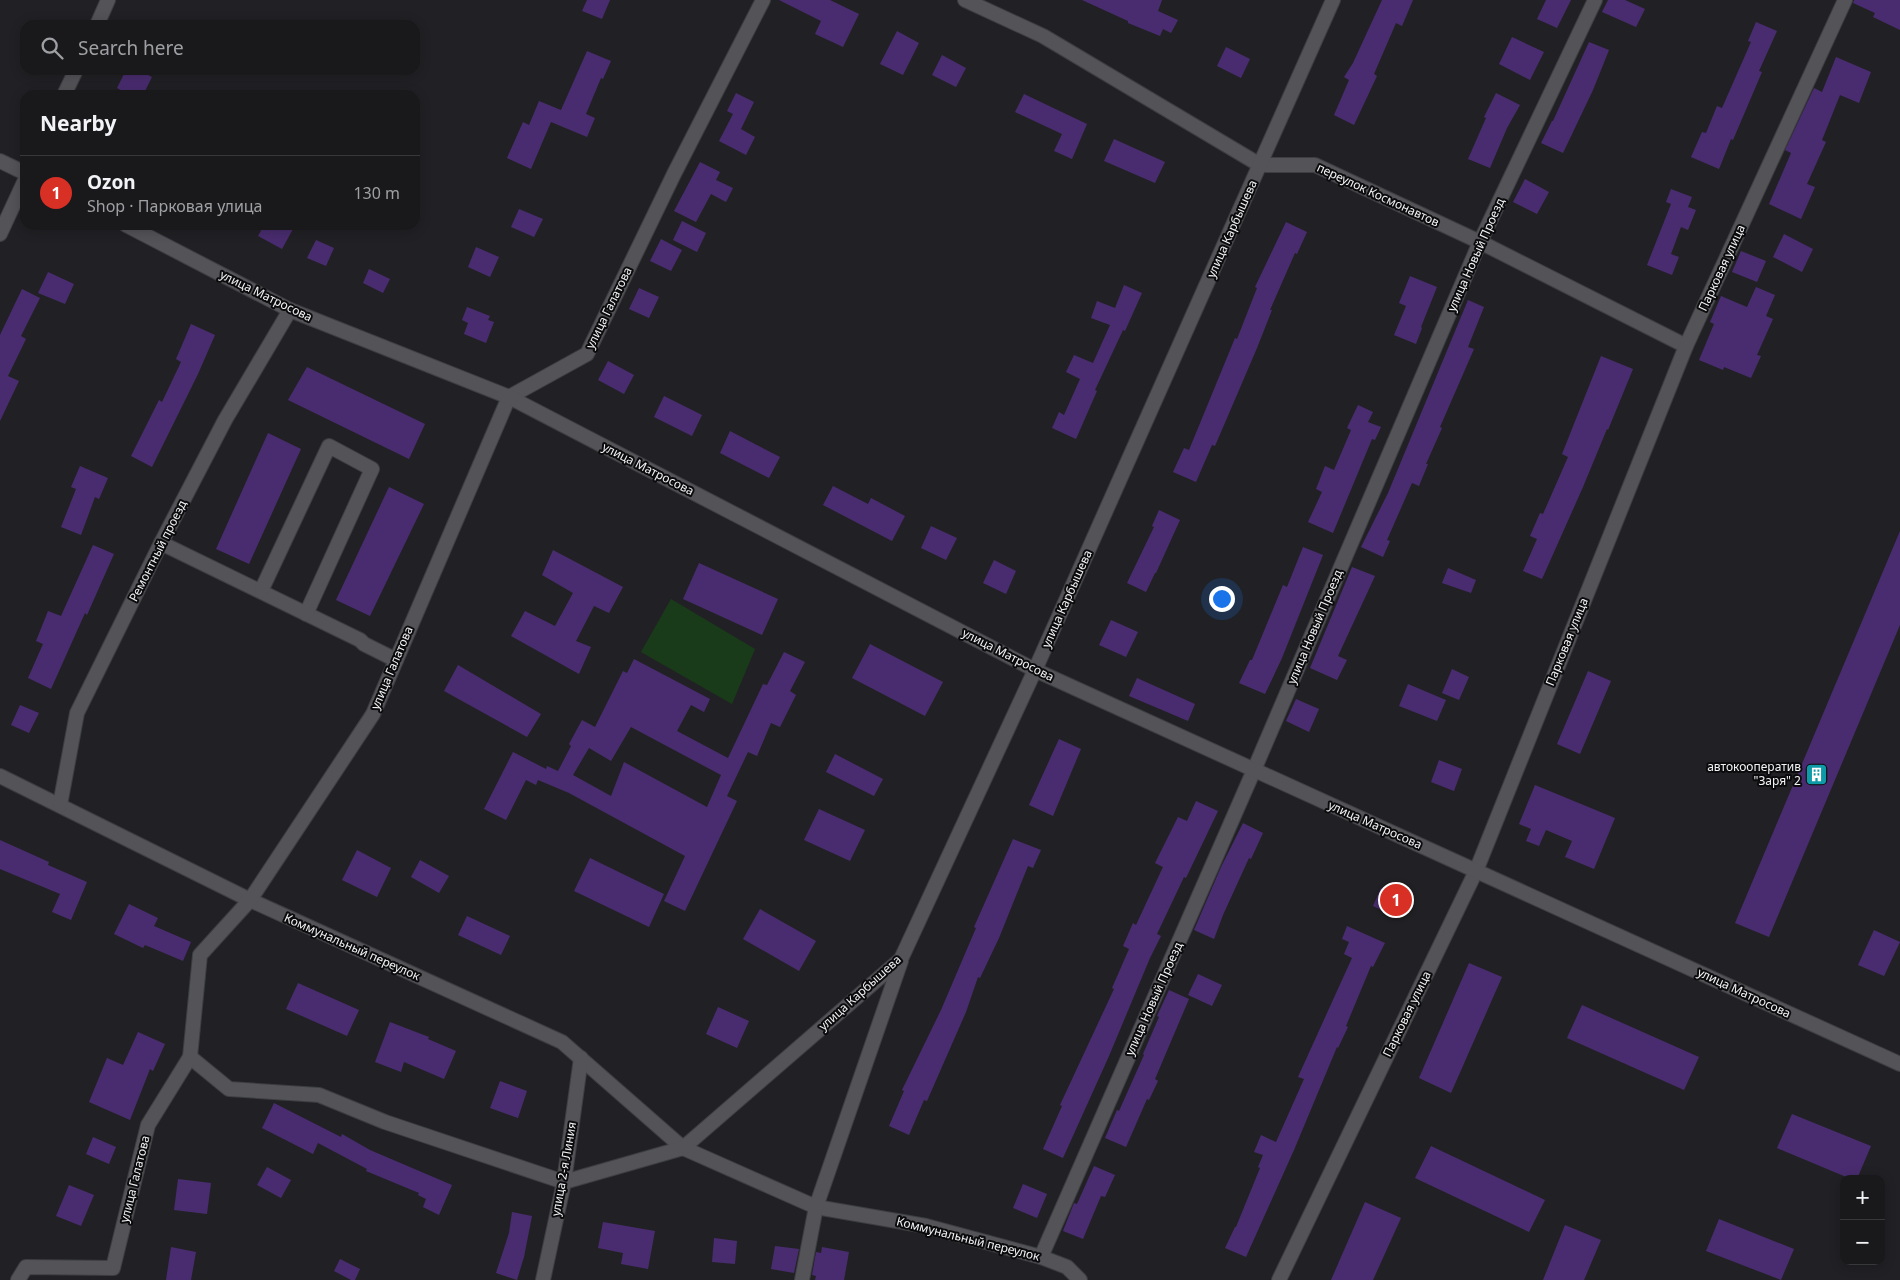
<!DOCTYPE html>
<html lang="en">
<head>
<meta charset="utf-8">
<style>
  :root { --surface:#19191c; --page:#262629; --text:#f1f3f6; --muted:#9fa0a3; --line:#37383b; --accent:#d93025 }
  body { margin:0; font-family:"Noto Sans",sans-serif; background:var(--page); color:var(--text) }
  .controls { position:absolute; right:15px; bottom:15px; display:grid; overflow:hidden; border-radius:10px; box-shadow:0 2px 12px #0003 }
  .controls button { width:45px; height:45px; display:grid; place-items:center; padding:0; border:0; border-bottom:1px solid var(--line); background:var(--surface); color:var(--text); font:25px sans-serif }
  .you { position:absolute; left:1221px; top:598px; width:18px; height:18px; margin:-12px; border:4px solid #fff; border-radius:50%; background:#1a73e8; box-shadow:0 0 0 8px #1a73e833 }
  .badge { display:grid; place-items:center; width:32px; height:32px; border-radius:50%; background:var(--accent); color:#fff; font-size:16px; font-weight:700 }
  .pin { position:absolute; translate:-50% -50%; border:2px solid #fff; box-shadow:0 1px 5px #0006 }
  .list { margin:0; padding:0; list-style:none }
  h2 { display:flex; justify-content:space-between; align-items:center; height:65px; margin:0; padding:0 20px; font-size:21px }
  h2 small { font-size:16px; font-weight:400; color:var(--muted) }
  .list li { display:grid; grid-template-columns:32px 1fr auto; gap:15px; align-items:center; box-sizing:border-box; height:75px; padding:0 20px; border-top:1px solid var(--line) }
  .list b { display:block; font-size:19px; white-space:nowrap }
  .list p { margin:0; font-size:16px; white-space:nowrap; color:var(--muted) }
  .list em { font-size:16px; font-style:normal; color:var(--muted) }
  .icon { flex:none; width:28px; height:28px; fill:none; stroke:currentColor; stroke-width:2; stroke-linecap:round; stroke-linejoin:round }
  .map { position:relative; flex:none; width:1900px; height:1280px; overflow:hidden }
  .search { position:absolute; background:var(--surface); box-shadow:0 2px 12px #0003; left:20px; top:20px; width:400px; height:55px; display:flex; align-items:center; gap:12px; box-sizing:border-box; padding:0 18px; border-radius:15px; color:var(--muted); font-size:19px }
  .panel { position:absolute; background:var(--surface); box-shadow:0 2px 12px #0003; left:20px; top:90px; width:400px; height:140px; border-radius:15px }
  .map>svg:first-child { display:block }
  .green { fill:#1a3b1a }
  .building { fill:#492c6f; fill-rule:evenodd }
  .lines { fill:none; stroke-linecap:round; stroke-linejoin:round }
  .minor-casing { stroke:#3d3e41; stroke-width:16 }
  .tertiary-casing { stroke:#3d3e41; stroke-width:16 }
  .minor { stroke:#535358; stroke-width:14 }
  .tertiary { stroke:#535358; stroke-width:14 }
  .labels { text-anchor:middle; stroke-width:4; stroke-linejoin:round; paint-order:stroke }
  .street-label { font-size:12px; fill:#f2f3f5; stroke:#0b0b0d }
  .poi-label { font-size:12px; fill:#f2f3f5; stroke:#0b0b0d; text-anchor:end }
</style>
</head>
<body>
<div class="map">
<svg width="1900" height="1280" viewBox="0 0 1900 1280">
  <rect width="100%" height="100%" fill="#212125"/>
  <polygon class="green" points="671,599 755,649 732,704 641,652"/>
  <g class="building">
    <polygon points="587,0 610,0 602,19 582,11"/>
    <polygon points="779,0 830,0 859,14 843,47 815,34 821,21"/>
    <polygon points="1082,0 1162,0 1158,11 1178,20 1171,33 1163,29 1160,36 1128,23 1128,21"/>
    <polygon points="1382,0 1413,0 1402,26 1396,23 1374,74 1377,76 1354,125 1334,115 1349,80 1344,77 1353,63"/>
    <polygon points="1546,0 1571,0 1557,28 1537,19"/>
    <polygon points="1608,0 1625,0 1645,9 1636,27 1602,12"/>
    <polygon points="1854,0 1900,0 1900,30 1873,17 1875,13 1853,3"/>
    <polygon points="1756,22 1777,31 1759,71 1762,72 1733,140 1731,139 1719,169 1691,157 1702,132 1706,133 1717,106 1722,108 1751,42 1748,41"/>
    <polygon points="897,31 919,43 903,75 880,64"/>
    <polygon points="1512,37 1544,52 1530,80 1499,64"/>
    <polygon points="1589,42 1609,50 1593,90 1563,153 1541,143 1552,121 1553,121"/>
    <polygon points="1226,47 1250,59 1241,78 1217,66"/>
    <polygon points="587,51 611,61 603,79 601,78 586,114 595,118 587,137 551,122 531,169 507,158 523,122 529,125 539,101 561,110"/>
    <polygon points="942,55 966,68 956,87 932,75"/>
    <polygon points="1836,57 1871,72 1859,103 1840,95 1822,140 1826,142 1807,184 1815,187 1801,219 1769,204 1791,153 1785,150 1814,88 1822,92"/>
    <polygon points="126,70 138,70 152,77 143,95 130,95 117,88"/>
    <polygon points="736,93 754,102 741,129 755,137 746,155 719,141 733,114 727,111"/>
    <polygon points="1496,93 1520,105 1507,128 1490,168 1468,159 1486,118 1484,117"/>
    <polygon points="1024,94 1087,124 1072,159 1054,151 1062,134 1015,112"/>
    <polygon points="1114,139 1165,162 1155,183 1104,161"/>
    <polygon points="700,162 720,172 716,180 733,188 726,202 711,194 696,222 674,211"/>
    <polygon points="1525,179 1549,192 1537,214 1513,202"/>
    <polygon points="1671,189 1692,197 1688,207 1696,210 1688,230 1681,227 1671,254 1679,257 1672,275 1647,265 1671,204 1666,202"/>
    <polygon points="519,209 543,219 534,237 511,227"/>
    <polygon points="682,221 706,233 697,252 673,240"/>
    <polygon points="1286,222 1307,232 1297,254 1295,253 1270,310 1272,310 1257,348 1215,446 1212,445 1196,482 1173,472 1184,448 1189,450 1226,360 1235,338 1237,339 1257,288 1255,287"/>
    <polygon points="264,225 285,225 293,229 282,249 258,236"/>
    <polygon points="1784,234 1813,249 1802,272 1773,257"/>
    <polygon points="661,239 682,250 671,271 650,261"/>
    <polygon points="316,240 334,248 326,266 307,258"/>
    <polygon points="476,247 499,257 490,277 468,267"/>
    <polygon points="1741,251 1766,261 1757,282 1732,272"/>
    <polygon points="369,269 390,279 383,293 363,283"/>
    <polygon points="48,272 74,284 65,304 38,293"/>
    <polygon points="1410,276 1437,287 1421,327 1422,328 1416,344 1394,335 1406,306 1399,303"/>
    <polygon points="1124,285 1142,293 1125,331 1123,330 1095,390 1097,391 1076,439 1052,428 1059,412 1064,415 1080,379 1066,372 1074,355 1093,363 1110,325 1091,318 1097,301 1115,308"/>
    <polygon points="1756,287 1775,295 1766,316 1773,319 1757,355 1761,356 1751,378 1724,367 1723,370 1699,360 1714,324 1710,322 1721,296 1747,307"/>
    <polygon points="639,288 659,297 649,318 629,309"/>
    <polygon points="22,289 40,298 21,336 26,339 8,376 19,381 0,421 0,335"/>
    <polygon points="1468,300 1484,307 1468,347 1474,349 1440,427 1442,428 1426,464 1428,464 1419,486 1412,483 1387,540 1390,541 1383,557 1361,547 1388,493"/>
    <polygon points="467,307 490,316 488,320 494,322 486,343 464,334 468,323 462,320"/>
    <polygon points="191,324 215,335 198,374 152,467 131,456 159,400 162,402 181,362 176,359"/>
    <polygon points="1601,356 1633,369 1608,430 1607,429 1583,487 1542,579 1523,571 1537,539 1530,536 1540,513 1543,514 1568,457 1562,454"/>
    <polygon points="608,361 634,375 624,394 598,380"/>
    <polygon points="307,367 425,424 409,459 288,400"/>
    <polygon points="664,396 702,415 692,436 654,417"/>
    <polygon points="1358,405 1373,412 1368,422 1381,427 1375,440 1372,439 1333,533 1308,522 1322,492 1316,489 1325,466 1334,470 1351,430 1347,428"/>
    <polygon points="730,431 780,457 769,478 720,453"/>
    <polygon points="268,433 301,449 249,564 216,549"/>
    <polygon points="80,466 108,478 99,499 95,497 81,535 61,527 76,489 71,487"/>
    <polygon points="833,486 868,504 871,498 905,516 892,541 823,505"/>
    <polygon points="389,487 424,504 370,616 336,600"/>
    <polygon points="1159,510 1180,520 1156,573 1155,573 1146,592 1127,583 1154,527 1152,526"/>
    <polygon points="931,526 957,538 946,560 921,548"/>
    <polygon points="1900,531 1900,625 1769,937 1735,923"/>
    <polygon points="93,545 114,554 87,615 85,613 51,689 28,678 43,644 36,641 48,611 61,616"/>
    <polygon points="1303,547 1323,555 1282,658 1265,694 1239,683 1250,660 1252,660 1283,585 1287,587"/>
    <polygon points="553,550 623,587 609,613 594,606 576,641 591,647 579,674 511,636 525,611 555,626 573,593 542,575"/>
    <polygon points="994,560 1016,571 1006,594 983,583"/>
    <polygon points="699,563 778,599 762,635 683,599"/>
    <polygon points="1352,567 1375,576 1338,656 1347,660 1337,680 1310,668"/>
    <polygon points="1448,568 1476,580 1471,593 1442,583"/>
    <polygon points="1111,620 1138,632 1126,657 1099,645"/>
    <polygon points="870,644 943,682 925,716 852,678"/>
    <path d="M784,652L805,662L790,691L796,695L780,727L771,723L757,756L748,752L727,796L737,801L685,911L664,901L685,856L569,793L538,780L536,785L526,780L506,820L484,809L513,752L546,769L547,766L558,771L571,746L569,744L582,720L595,727L623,671L627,673L634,659L710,699L704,712L691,705L677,731L728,758L763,684L767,685ZM631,727L721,775L707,807L624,762L611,796L573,775L589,748L611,761Z"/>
    <polygon points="458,665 541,714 527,737 444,691"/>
    <polygon points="1452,669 1469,677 1459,700 1442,693"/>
    <polygon points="1588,671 1611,681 1580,754 1557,744"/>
    <polygon points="1137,678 1195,704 1188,721 1129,696"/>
    <polygon points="1408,684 1446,700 1437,721 1399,706"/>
    <polygon points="1296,699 1319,709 1309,732 1286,721"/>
    <polygon points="20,705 39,713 29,733 11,725"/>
    <polygon points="1059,739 1081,749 1053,816 1029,805"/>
    <polygon points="835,754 883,779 874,796 826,772"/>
    <polygon points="1439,760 1462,769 1454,791 1431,782"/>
    <polygon points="1535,785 1615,818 1594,869 1565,857 1572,841 1546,830 1539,846 1526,841 1531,829 1519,824"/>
    <polygon points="1196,801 1218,811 1186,878 1184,877 1157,934 1161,936 1150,958 1109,1056 1063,1158 1043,1149 1062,1106 1060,1105 1114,989 1112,988 1129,949 1123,946 1133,923 1136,925 1163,867 1155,863 1178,817 1187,821"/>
    <polygon points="819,809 865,830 850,861 804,840"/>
    <polygon points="1243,823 1263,833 1251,859 1249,858 1223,915 1214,939 1194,930 1221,867"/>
    <polygon points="1013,839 1041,850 1033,868 1028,866 999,938 980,978 978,977 966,1012 927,1101 924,1100 909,1135 889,1126 904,1091 902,1090 941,1010 976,928 974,927"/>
    <polygon points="0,840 49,862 48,865 87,882 71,920 52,912 60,894 0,869"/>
    <polygon points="357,850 391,868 377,897 342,880"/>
    <polygon points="590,858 664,894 649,927 574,891"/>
    <polygon points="420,860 449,876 439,893 411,877"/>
    <polygon points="1381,888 1403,898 1394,916 1373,906"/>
    <polygon points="129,904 158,918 154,926 191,942 183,961 145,945 143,948 114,934"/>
    <polygon points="760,909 816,941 799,971 743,939"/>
    <polygon points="467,916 510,936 501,955 458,935"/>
    <polygon points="1347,926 1385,943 1373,967 1371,966 1346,1026 1348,1027 1338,1048 1337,1047 1294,1150 1246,1257 1225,1248 1235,1227 1236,1227 1260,1168 1258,1167 1263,1155 1254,1152 1261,1135 1276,1142 1304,1079 1298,1077 1352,958 1344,954 1349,942 1342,939"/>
    <polygon points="1874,930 1900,942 1884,976 1858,965"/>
    <polygon points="1469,963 1502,977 1451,1093 1419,1078"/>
    <polygon points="1198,974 1222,985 1212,1006 1188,995"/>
    <polygon points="298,983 359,1010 347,1036 286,1009"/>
    <polygon points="1169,990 1189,999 1155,1079 1158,1081 1149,1100 1147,1099 1126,1147 1105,1138 1117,1110 1119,1111 1144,1055 1143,1054 1159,1017 1157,1016"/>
    <polygon points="1582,1005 1699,1057 1684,1090 1567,1038"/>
    <polygon points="718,1007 749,1021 737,1048 706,1034"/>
    <polygon points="390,1022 429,1037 428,1039 456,1051 444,1079 404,1062 401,1072 375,1062"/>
    <polygon points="138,1032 165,1044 153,1071 150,1069 130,1120 89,1102 107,1058 123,1065"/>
    <polygon points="500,1081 527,1091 518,1118 490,1108"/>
    <polygon points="274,1103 341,1137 342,1134 370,1150 452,1185 439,1215 423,1207 426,1199 418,1195 419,1193 366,1171 367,1169 318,1143 313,1154 262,1128"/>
    <polygon points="1792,1114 1871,1146 1857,1179 1851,1179 1777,1148"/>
    <polygon points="93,1137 116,1147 109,1164 86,1154"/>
    <polygon points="1431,1146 1545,1200 1529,1232 1415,1178"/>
    <polygon points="1094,1166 1115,1175 1105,1197 1101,1196 1083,1239 1063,1231 1074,1203 1077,1204"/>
    <polygon points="267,1167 291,1180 281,1198 257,1185"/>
    <polygon points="178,1179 211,1183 207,1214 174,1210"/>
    <polygon points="1023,1184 1047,1194 1037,1218 1013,1208"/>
    <polygon points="69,1185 94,1195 81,1226 56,1216"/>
    <polygon points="1365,1202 1401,1218 1373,1280 1331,1280"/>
    <polygon points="512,1212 532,1216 524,1257 517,1280 496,1273 509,1233"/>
    <polygon points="1719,1219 1794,1249 1781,1280 1706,1251"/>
    <polygon points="603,1222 655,1231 648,1269 621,1264 623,1253 598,1248"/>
    <polygon points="1565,1225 1601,1240 1584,1280 1543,1280"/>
    <polygon points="714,1238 737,1241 735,1264 712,1262"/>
    <polygon points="775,1246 799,1249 794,1273 771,1269"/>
    <polygon points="171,1247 196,1252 191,1280 166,1280"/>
    <polygon points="822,1247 849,1252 844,1280 815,1280 816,1276 812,1275 816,1252 821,1253"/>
    <polygon points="340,1259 360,1269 355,1280 351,1280 334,1271"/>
  </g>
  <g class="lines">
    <defs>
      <g id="minor">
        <polyline points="965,0 1043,36 1260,165 1315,165 1480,242 1686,346"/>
        <polyline points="97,25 108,0"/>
        <polyline points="64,95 76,70"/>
        <polyline points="0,234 25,180"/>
        <polyline points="161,543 360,640 364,644 396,660"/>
        <polyline points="261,591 329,446 372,469 306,614"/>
        <polyline points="0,776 250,900 562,1042 683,1148 816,1207 926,1226 1041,1257 1067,1267 1080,1280"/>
        <polyline points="60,805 77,713 161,543 225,420 290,310"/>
        <polyline points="190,1057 229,1089 319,1095 385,1122 564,1182 683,1148 901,959 1035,670 1333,0"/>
        <polyline points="1041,1257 1254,770 1480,242 1595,0"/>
        <polyline points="18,1280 26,1267 113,1268 148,1125 190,1057 200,955 250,900 373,714 509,397 587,354 674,174 763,0"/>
        <polyline points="543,1280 564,1182 581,1058"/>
        <polyline points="802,1280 816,1207 901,961"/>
        <polyline points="1279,1280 1476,871 1686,346 1845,0"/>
      </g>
      <g id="tertiary">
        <polyline points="0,161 25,173"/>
        <polyline points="126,225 290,310 509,397 1035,670 1900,1064"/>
      </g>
    </defs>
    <use href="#minor" class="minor-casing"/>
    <use href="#tertiary" class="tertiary-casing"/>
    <use href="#minor" class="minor"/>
    <use href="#tertiary" class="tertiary"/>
  </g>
  <defs>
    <symbol id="building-square" viewBox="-11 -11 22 22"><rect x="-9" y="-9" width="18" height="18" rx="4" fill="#0f9aa8" stroke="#0b0b0d"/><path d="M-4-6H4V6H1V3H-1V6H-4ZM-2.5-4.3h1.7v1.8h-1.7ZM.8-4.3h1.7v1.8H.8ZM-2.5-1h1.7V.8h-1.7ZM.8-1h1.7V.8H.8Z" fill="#fff"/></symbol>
  </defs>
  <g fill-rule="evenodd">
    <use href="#building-square" x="1804" y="762" width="25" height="25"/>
  </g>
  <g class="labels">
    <g class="street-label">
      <text transform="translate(1378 195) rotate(25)" y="4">переулок Космонавтов</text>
      <text transform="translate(1232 229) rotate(-66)" y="4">улица Карбышева</text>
      <text transform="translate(1476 255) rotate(-66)" y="4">улица Новый Проезд</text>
      <text transform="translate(1722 268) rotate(-65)" y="4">Парковая улица</text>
      <text transform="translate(266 296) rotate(26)" y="4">улица Матросова</text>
      <text transform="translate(609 308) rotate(-64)" y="4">улица Галатова</text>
      <text transform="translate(648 469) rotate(27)" y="4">улица Матросова</text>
      <text transform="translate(158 551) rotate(-63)" y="4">Ремонтный проезд</text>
      <text transform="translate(1067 599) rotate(-66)" y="4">улица Карбышева</text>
      <text transform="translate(1315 627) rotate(-67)" y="4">улица Новый Проезд</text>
      <text transform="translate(1567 642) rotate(-68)" y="4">Парковая улица</text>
      <text transform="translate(1008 655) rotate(27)" y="4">улица Матросова</text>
      <text transform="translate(392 668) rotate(-67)" y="4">улица Галатова</text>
      <text transform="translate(1375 825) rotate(24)" y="4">улица Матросова</text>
      <text transform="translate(352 947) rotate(24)" y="4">Коммунальный переулок</text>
      <text transform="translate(860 993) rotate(-42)" y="4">улица Карбышева</text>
      <text transform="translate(1744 993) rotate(25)" y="4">улица Матросова</text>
      <text transform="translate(1154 999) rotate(-66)" y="4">улица Новый Проезд</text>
      <text transform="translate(1407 1014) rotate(-64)" y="4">Парковая улица</text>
      <text transform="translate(564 1169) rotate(-80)" y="4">улица 2-я Линия</text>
      <text transform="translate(135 1179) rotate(-76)" y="4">улица Галатова</text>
      <text transform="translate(968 1239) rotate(14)" y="4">Коммунальный переулок</text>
    </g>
    <g class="poi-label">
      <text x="1801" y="771">автокооператив<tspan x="1801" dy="14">"Заря" 2</tspan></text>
    </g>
  </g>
</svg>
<div class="controls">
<button>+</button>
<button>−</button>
</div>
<div class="you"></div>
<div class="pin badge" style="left:1396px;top:900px">1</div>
<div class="search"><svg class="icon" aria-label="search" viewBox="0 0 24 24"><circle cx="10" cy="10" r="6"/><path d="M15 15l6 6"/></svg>Search here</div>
<section class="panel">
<h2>Nearby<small></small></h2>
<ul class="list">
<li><span class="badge">1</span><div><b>Ozon</b><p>Shop · Парковая улица</p></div><em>130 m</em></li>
</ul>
</section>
</div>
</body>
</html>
